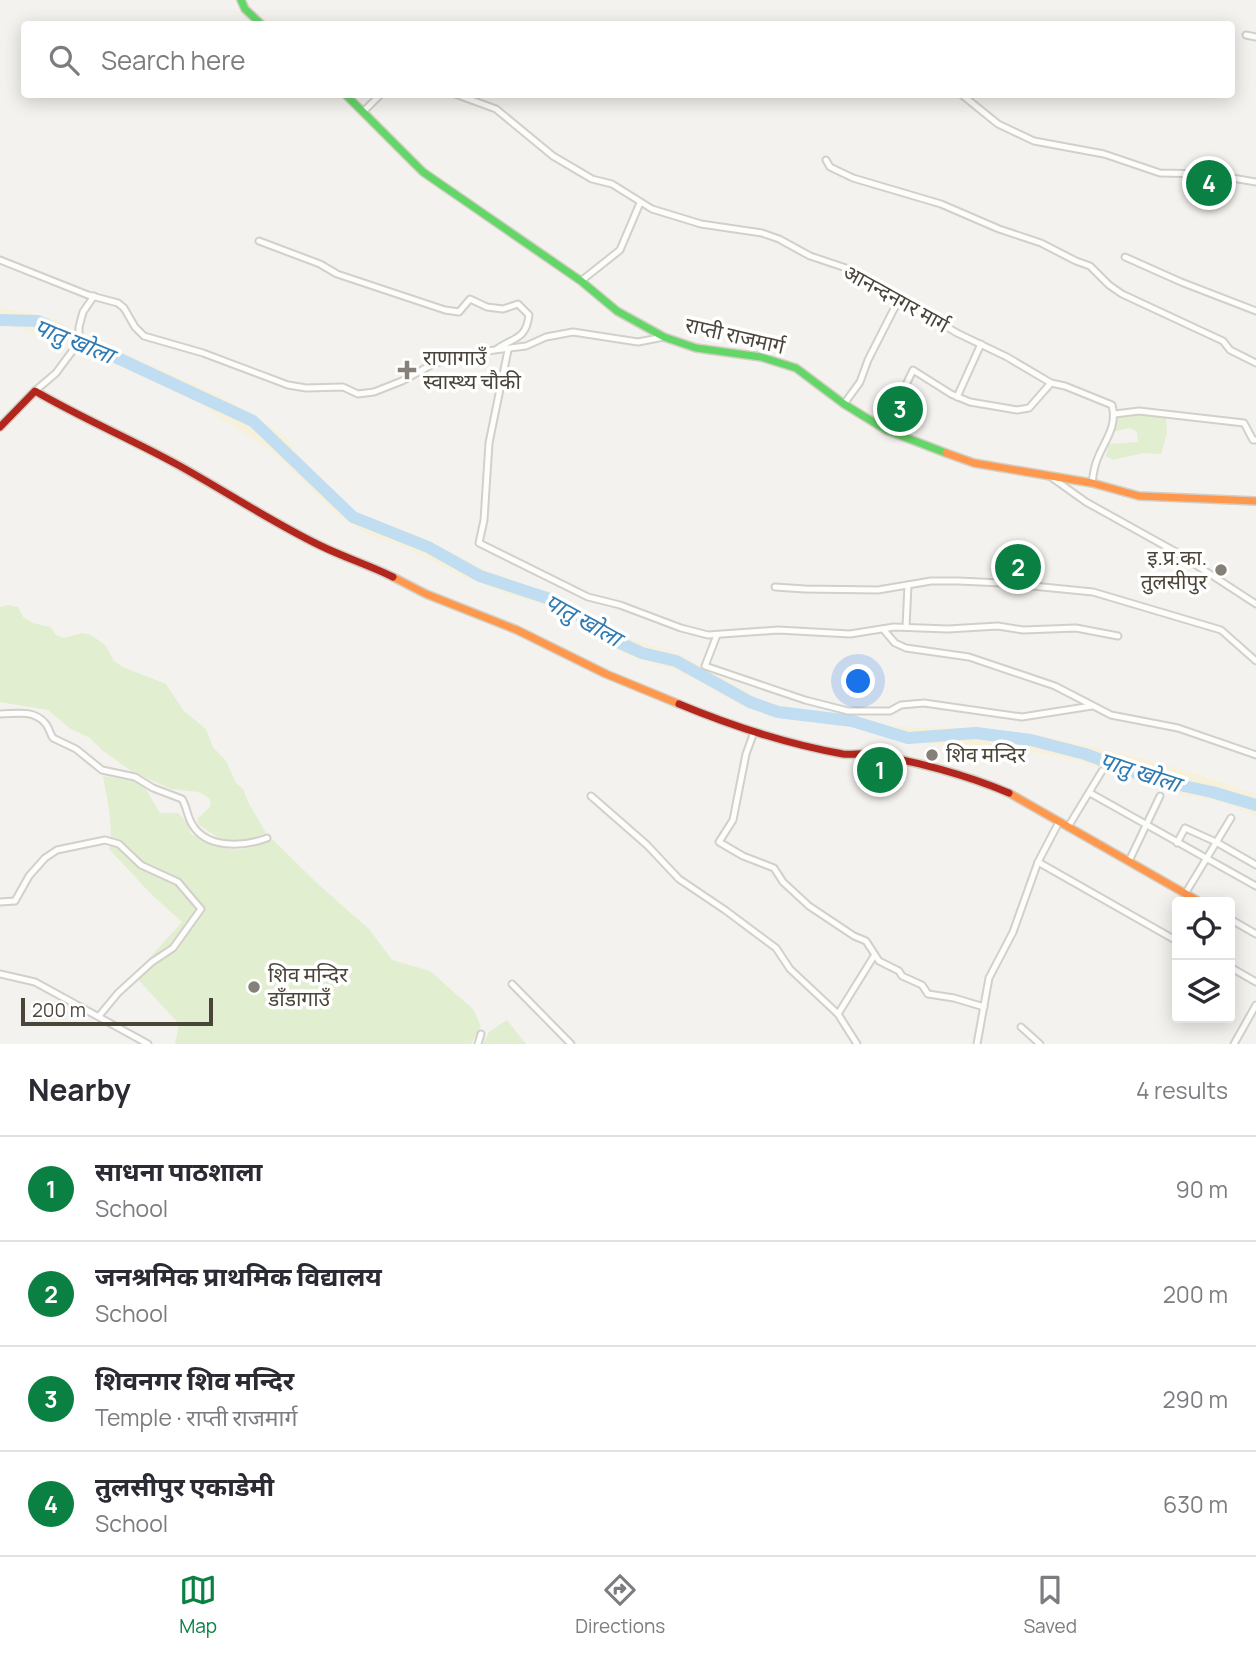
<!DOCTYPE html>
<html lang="en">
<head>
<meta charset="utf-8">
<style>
  :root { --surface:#fff; --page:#f2f2f3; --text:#2b2b33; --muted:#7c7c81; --line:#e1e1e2; --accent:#0b8043 }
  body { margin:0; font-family:Manrope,"Noto Sans Devanagari",sans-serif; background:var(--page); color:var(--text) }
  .controls { position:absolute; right:21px; bottom:21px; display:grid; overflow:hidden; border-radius:7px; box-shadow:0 4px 18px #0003 }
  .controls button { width:63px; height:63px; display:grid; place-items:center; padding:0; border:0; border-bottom:2px solid var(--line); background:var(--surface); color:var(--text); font:35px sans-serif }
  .scale { position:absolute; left:21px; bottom:18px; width:192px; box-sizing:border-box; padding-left:7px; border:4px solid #4b4439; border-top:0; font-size:19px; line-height:24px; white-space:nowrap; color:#4b4439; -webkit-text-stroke:5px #fff; paint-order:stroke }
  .you { position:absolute; left:859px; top:682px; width:24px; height:24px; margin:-18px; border:5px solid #fff; border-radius:50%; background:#1a73e8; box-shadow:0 0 0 10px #1a73e833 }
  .badge { display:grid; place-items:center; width:46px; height:46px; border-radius:50%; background:var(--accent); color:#fff; font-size:23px; font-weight:700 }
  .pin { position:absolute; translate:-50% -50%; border:4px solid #fff; box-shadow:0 2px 7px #0006 }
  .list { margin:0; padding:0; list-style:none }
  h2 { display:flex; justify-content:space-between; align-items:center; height:91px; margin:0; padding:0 28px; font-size:30px }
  h2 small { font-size:23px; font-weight:400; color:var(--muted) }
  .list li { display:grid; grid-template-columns:46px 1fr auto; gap:21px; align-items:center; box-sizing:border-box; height:105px; padding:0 28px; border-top:2px solid var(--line) }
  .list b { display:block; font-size:26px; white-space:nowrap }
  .list p { margin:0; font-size:23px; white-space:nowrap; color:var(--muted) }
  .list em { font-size:23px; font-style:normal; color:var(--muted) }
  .icon { flex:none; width:38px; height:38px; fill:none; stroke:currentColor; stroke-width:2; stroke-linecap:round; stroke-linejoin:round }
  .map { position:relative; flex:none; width:1256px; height:1044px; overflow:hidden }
  .search { position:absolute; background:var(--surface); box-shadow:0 4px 18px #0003; left:21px; right:21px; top:21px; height:77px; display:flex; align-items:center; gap:18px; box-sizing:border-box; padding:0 24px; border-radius:7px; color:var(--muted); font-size:26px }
  .sheet { height:511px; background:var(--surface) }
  nav { display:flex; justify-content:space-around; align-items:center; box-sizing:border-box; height:98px; border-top:2px solid var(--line); background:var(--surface); font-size:19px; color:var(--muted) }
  nav a { display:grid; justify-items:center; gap:4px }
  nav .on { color:var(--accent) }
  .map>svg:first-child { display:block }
  .green { fill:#e1eecf }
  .sand { fill:#f7f0da }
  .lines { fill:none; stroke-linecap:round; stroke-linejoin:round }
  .river { stroke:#c0ddf1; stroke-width:12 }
  .street-casing { stroke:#d2d0cb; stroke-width:9 }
  .fast-casing { stroke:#d3cfc5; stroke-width:10 }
  .slow-casing { stroke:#d3cfc5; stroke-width:10 }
  .jam-casing { stroke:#d3cfc5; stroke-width:10 }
  .street { stroke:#fdfdfc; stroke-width:5 }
  .fast { stroke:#63d668; stroke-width:7 }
  .slow { stroke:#ff974d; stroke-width:7 }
  .jam { stroke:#b3261e; stroke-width:7 }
  .poi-dot { fill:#868178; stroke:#fff; stroke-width:2.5 }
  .labels { text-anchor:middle; stroke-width:7; stroke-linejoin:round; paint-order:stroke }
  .street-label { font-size:21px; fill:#4b4439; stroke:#fff }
  .poi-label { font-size:21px; fill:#4b4439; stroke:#fff; text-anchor:start }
  .water-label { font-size:23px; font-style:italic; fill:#2e7ab2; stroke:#fff }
</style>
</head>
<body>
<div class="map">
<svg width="1256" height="1044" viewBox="0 0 1256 1044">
  <rect width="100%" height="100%" fill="#f4f2ee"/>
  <g class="green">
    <polygon points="1143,414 1166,418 1167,433 1161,454 1143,453 1113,460 1106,456 1109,444 1138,442 1137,432 1130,428 1112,432 1118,418"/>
    <polygon points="9,605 18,607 23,617 33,623 50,627 56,635 64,638 82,633 91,635 105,645 114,661 123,667 166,684 183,710 206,729 213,747 226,761 236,783 243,789 248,802 266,833 251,839 225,842 199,825 197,819 210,807 211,802 208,797 198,792 171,789 131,771 102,750 90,738 69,728 48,710 0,702 0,607"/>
    <path d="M103,776L133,781L144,786L160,813H178L187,822L191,834C224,852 237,855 272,839L320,886L369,929L392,960L430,971L473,1009L481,1026L471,1044H175L179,1024L134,975L182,922L151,894L109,849C114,826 107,800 103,776Z"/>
    <polygon points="507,1020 526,1044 483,1044 489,1032"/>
  </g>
  <polygon class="sand" points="0,307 55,319 86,337 212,392 259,418 286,438 297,454 333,492 356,512 422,537 483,569 555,596 598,619 625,637 683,656 768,704 838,715 882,726 973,729 1038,735 1133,756 1190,772 1256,794 1256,816 1223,802 1164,791 1080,761 1014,749 916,743 846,723 767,715 740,705 698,680 674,669 635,658 617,650 559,609 508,594 465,577 401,545 370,536 343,519 273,452 195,401 84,349 11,326 0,325"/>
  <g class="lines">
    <polyline class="river" points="0,320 38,321 253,421 353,517 428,547 480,576 559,602 618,642 642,653 676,661 750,702 778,712 852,721 908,738 976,733 1031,740 1085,754 1156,780 1212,792 1256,805"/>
    <defs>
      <g id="street">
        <polyline points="1246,35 1256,37"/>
        <path d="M455,94L496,109L553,156L592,179L612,184L652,209L701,224L762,233L779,239L810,256L852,270L957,333L1007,357L1051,383L1065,386L1112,405C1118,427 1104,441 1097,460C1094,467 1093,476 1092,483"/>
        <polyline points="961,94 998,124 1034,141 1104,154 1160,173 1209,174 1256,182"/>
        <polyline points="364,111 381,94"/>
        <polyline points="826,160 830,167 853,178 941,204 999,229 1041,243 1076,261 1090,266 1109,285 1122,294 1223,341 1230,350 1256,363"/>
        <path d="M259,241L320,264L337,274L445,310L459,312L470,299L487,307L503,309L518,304L529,315C526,340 514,337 497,349"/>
        <polyline points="1125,257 1181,282 1256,311"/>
        <polyline points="0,260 88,295 118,303 124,308 135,327 144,336 203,353 288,385 306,388 343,387 358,394 374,392 402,381 433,364 472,353 526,346 546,337 573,332 638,342 664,337"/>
        <polyline points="581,281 620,250 640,203"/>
        <polyline points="508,350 489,443 484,520 479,543 588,597 620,605 681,628 708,635 778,630 850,634 894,627 948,629 998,626 1023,630 1076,628 1118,636"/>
        <polyline points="35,391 56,373 79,342 79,327 83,312 94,296"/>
        <polyline points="957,397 981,344"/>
        <polyline points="844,404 860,382 868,360 899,299"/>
        <polyline points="1115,414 1139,411 1244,423 1253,440 1256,440"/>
        <polyline points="886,430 896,413 895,408 913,370 951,394 970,402 1017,410 1029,408 1051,383"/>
        <polyline points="1051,477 1086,502 1176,552 1256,604"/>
        <polyline points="775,587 805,589 878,590 931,581 958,581 1002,583 1093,592 1221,630 1256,661"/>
        <polyline points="906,627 908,585"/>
        <polyline points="883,629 895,643 906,648 969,657 1055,686 1111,715 1178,728 1256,755"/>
        <polyline points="717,635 705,666 805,700 848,711 890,711 901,705 924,703 1022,717 1092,706"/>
        <path d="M0,714C16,714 33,709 45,723C49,727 50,734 53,738L76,749L102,770L135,777L153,788L182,799C187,807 187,816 192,824C206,849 243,847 267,838"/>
        <polyline points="754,732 746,754 733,820 719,842 743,856 774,868 783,882 809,906 854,936 866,941 879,961 899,971 902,976 922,985 928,994 954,998 984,1007"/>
        <polyline points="1090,793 1256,886"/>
        <polyline points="591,796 647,845 679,879 725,910 776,948 790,969 838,1014 857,1044"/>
        <polyline points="1068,827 1102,771"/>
        <polyline points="1177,843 1185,828 1216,842 1256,865"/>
        <polyline points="1129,861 1160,796"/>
        <polyline points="1038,862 1177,941"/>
        <polyline points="1185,894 1231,818"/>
        <polyline points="0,902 15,901 29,876 45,858 57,850 105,840 119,844 141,865 178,882 201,909 173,948 152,962 118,993 99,1016"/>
        <polyline points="1230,919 1256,934"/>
        <polyline points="1230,967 1256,982"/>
        <polyline points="0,974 35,982 148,1044"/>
        <polyline points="512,984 571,1044"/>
        <polyline points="838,1014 874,956"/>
        <polyline points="1021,1027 1040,1044"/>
        <polyline points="478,1044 481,1034"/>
        <polyline points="977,1044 989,978 1013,932 1038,862 1059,822"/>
        <polyline points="1234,1044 1256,1005"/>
      </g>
      <g id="fast">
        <polyline points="241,0 245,9 261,24"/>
        <polyline points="345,94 423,172 581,281 617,311 664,337 696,348 761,357 796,368 844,404 886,430 946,453"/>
      </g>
      <g id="slow">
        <polyline points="946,453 974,463 1092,483 1139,496 1256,501"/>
        <polyline points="393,577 426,594 517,630 606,674 679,704"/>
        <polyline points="1009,793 1200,902"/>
      </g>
      <g id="jam">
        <path d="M0,427L35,391C81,418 131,439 178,465C225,491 270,521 319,545C343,557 369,565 393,577"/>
        <path d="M679,704C732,726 787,744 843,754C852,755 861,753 870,754C915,761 967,775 1009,793"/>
      </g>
    </defs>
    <use href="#street" class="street-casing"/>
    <use href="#fast" class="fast-casing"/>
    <use href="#slow" class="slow-casing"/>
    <use href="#jam" class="jam-casing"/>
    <use href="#street" class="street"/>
    <use href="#fast" class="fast"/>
    <use href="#slow" class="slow"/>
    <use href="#jam" class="jam"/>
  </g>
  <g class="poi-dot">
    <path d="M403.5 359.5h7v7h7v7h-7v7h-7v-7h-7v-7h7z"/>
    <circle cx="1221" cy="570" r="7"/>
    <circle cx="932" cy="755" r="7"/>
    <circle cx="254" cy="987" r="7"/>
  </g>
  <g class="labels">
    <g class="street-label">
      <text transform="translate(896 299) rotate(29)" y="7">आनन्दनगर मार्ग</text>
      <text transform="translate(735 336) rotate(13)" y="7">राप्ती राजमार्ग</text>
    </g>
    <g class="poi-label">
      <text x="423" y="365">राणागाउँ<tspan x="423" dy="24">स्वास्थ्य चौकी</tspan></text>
      <text x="1207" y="565" text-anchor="end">इ.प्र.का.<tspan x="1207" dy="24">तुलसीपुर</tspan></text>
      <text x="946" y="762">शिव मन्दिर</text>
      <text x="268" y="982">शिव मन्दिर<tspan x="268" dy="24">डाँडागाउँ</tspan></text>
    </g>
    <g class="water-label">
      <text transform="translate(74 341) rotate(22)" y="8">पातु खोला</text>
      <text transform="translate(583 620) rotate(29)" y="8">पातु खोला</text>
      <text transform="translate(1140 772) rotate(18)" y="8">पातु खोला</text>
    </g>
  </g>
</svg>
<div class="controls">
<button><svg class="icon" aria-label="locate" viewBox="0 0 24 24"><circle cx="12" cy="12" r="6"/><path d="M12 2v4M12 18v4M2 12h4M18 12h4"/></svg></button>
<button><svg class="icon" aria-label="layers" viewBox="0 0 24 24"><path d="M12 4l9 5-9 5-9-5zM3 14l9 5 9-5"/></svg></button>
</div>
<div class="scale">200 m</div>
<div class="you"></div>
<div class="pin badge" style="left:880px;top:770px">1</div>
<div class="pin badge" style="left:1018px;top:567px">2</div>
<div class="pin badge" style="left:900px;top:409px">3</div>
<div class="pin badge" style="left:1209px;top:183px">4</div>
<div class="search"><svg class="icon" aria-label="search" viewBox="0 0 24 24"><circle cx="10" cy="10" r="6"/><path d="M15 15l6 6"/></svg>Search here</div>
</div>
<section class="sheet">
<h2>Nearby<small>4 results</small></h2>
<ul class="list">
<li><span class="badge">1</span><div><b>साधना पाठशाला</b><p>School</p></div><em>90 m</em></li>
<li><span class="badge">2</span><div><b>जनश्रमिक प्राथमिक विद्यालय</b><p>School</p></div><em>200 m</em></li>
<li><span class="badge">3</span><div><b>शिवनगर शिव मन्दिर</b><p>Temple · राप्ती राजमार्ग</p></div><em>290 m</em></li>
<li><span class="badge">4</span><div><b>तुलसीपुर एकाडेमी</b><p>School</p></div><em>630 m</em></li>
</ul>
</section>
<nav>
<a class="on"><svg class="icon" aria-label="map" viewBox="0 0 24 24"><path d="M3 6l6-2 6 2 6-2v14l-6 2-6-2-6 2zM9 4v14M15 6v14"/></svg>Map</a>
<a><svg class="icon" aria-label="directions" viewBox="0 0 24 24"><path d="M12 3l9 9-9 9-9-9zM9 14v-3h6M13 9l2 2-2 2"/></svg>Directions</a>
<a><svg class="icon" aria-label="saved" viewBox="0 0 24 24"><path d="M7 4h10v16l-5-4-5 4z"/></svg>Saved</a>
</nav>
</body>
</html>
